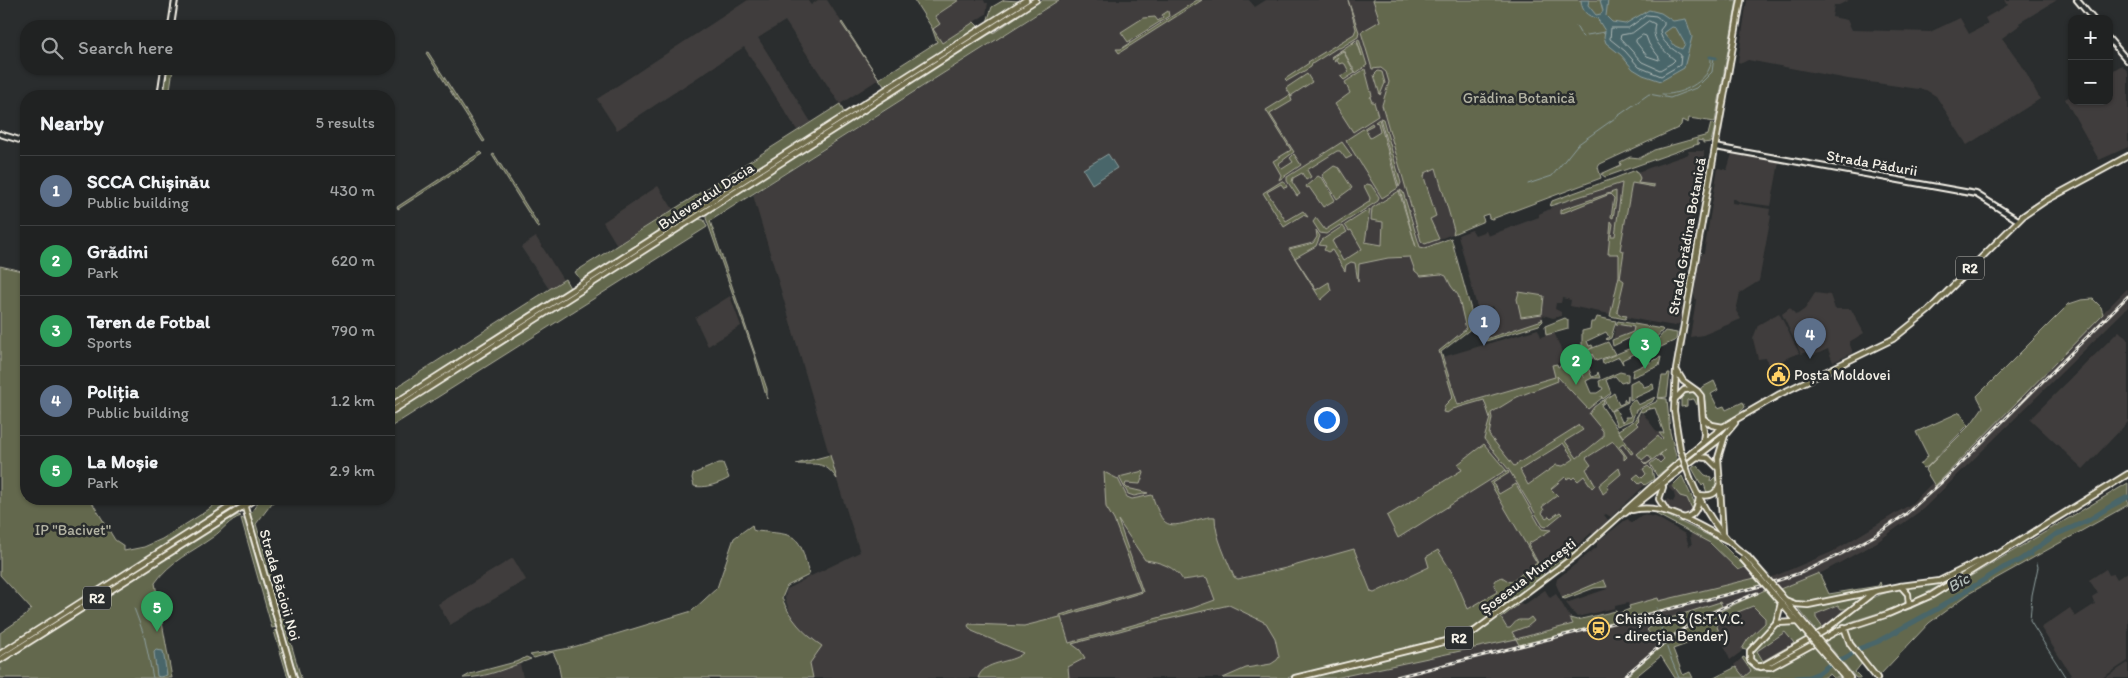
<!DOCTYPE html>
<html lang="en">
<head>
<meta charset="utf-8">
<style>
  :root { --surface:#202222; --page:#2d2f2f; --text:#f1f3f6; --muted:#a2a4a5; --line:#3d3f40; --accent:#2563eb }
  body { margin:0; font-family:Itim,sans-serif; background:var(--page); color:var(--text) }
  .controls { position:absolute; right:15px; top:15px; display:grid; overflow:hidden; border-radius:10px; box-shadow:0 1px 4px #0004 }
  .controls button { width:45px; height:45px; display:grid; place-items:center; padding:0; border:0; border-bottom:1px solid var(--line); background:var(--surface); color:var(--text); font:25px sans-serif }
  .you { position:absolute; left:1326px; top:419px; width:18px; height:18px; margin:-12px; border:4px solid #fff; border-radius:50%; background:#1a73e8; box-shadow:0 0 0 8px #1a73e833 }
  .badge { display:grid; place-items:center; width:32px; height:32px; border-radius:50%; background:var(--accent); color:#fff; font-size:16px; font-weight:700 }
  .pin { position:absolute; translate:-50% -41px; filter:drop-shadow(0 1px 2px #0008) }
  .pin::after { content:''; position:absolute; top:26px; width:18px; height:15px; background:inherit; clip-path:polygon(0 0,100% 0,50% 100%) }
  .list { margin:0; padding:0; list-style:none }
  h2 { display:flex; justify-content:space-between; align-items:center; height:65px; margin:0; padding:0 20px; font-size:21px }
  h2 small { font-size:16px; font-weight:400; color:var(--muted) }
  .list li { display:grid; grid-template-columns:32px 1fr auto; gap:15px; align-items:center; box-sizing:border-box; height:70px; padding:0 20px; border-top:1px solid var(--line) }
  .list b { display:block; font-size:19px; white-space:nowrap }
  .list p { margin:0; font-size:16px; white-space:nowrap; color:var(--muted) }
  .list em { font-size:16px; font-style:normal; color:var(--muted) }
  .icon { flex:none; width:28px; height:28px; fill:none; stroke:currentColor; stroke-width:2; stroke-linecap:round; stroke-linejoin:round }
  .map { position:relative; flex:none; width:2128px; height:678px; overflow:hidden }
  .search { position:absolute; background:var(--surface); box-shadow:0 1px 4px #0004; left:20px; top:20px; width:375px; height:55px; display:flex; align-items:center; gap:12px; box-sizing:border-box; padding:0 18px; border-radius:20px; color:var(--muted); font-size:19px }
  .panel { position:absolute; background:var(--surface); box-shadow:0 1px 4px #0004; left:20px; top:90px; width:375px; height:415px; border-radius:20px }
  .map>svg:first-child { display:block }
  .built { fill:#403e3d }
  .green { fill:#63684e; stroke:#acac9b; fill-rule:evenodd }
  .water { fill:#48666b; stroke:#8d9e9d; fill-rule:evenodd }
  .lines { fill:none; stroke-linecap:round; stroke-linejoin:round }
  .shore { stroke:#afb9b6; stroke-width:1 }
  .stream { stroke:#8d9e9d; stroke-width:1 }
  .canal { stroke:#48666b; stroke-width:3 }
  .river { stroke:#48666b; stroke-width:5 }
  .secondary-casing { stroke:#f4f1e8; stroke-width:8 }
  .primary-casing { stroke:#f4f1e8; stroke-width:8 }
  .secondary { stroke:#2a2d2e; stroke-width:4 }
  .primary { stroke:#716d4b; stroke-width:4.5 }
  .rail-casing { stroke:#f4f1e8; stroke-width:3 }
  .rail { stroke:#2a2d2e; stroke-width:1; stroke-dasharray:4; stroke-linecap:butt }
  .primary-bridge-casing { stroke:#f4f1e8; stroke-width:8; stroke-linecap:butt }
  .primary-bridge { stroke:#716d4b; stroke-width:4.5 }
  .labels { text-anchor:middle; stroke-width:5; stroke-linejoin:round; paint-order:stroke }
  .shield { fill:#2a2d2e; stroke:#b7b6b0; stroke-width:1 }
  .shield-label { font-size:14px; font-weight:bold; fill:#f4f1e8 }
  .park-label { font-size:15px; fill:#b3b3a3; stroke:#2a2d2e }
  .street-label { font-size:15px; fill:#f4f1e8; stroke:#2a2d2e }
  .poi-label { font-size:15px; fill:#f4f1e8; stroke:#2a2d2e; text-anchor:start }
  .water-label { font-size:16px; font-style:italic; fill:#afb9b6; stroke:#2a2d2e }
</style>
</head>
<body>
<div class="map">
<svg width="2128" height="678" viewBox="0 0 2128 678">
  <rect width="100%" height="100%" fill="#2a2d2e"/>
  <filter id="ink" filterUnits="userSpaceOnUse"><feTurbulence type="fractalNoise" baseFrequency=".02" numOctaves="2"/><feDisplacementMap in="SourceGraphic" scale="10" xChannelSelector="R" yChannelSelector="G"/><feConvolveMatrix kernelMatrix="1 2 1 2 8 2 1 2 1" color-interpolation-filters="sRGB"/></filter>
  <g filter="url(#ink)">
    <g class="built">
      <polygon points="748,0 807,0 811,5 818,0 827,0 879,79 840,104 785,21 758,38 811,122 797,130 744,47 617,130 597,99"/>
      <polygon points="959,0 984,0 985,3 988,3 986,14 942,43 928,21"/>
      <polygon points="1060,0 1249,0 1255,7 1266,0 1388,0 1454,230 1453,234 1439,239 1469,326 1439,351 1456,408 1484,400 1490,418 1486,436 1513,468 1490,483 1537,563 1485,600 1456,616 1229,678 813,678 810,663 785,599 786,592 787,589 807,578 860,552 834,471 753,195"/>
      <polygon points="1747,0 1849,0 1839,5 1834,5 1832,17 1847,20 1852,30 1930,32 1960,18 1969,34 1988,24 1985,18 2008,5 2005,0 2057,0 2019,23 2020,25 2002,38 2021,64 2040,99 1967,145 1936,96 1926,90 1848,79 1748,60 1742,63 1738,62"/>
      <polygon points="2122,65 2128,72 2128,147 2099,160 2065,99 2072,95 2072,101 2109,101 2109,73"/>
      <polygon points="1688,151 1704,151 1704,157 1708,161 1705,177 1701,182 1698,198 1693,198 1690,215 1695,216 1685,271 1688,277 1680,323 1675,326 1645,321 1570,306 1571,300 1562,298 1561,303 1556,303 1555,309 1561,312 1561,316 1553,318 1543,315 1542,320 1486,339 1483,328 1498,323 1496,314 1493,306 1484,309 1487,320 1481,322 1458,235 1472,230 1475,235 1486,231 1488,236 1539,217 1539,214 1550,209 1551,207 1620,182 1623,177 1689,154"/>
      <polygon points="1732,154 1779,162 1771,206 1740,202 1735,199 1732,199 1732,203 1770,209 1769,215 1771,216 1759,281 1740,293 1736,311 1741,319 1703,335 1690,337 1696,300 1694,295 1696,279 1700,259 1702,253 1704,253 1718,168 1727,170"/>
      <polygon points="658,186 673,209 617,245 603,222"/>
      <polygon points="536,237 563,280 549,289 521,247"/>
      <polygon points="2128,288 2128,307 1923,509 1877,542 1823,572 1744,603 1713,618 1628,678 1335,678 1516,639 1501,618 1517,605 1521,603 1524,605 1545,590 1550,598 1556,594 1574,624 1616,612 1617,614 1630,609 1628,603 1615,606 1615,608 1577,617 1566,603 1607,589 1605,581 1562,598 1556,584 1557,579 1597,547 1597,542 1624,521 1628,519 1631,523 1642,515 1656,517 1685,534 1689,546 1692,545 1690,536 1692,533 1705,540 1738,569 1758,564 1769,576 1758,582 1754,578 1756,584 1832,552 1911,504"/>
      <polygon points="1815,293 1830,295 1835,309 1851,309 1864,333 1849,342 1853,353 1833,362 1828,349 1812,356 1807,352 1801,354 1782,314 1790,308 1795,315 1798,314 1805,309"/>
      <polygon points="730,296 741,326 708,346 695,318"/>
      <polygon points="1779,313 1799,353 1770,366 1766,358 1758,359 1753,339 1758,325"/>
      <polygon points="1616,324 1634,327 1633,332 1613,339"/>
      <polygon points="1538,329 1541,337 1554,332 1565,360 1553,365 1574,372 1588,396 1618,432 1636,421 1642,412 1657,432 1664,433 1668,459 1642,481 1645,485 1611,517 1606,514 1604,515 1608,520 1595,535 1591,533 1565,556 1549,566 1545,564 1541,567 1493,483 1515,468 1488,435 1492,418 1486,397 1458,405 1443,357"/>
      <polygon points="2119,331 2128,340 2128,422 2083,469 2030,419"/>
      <polygon points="1673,483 1673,486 1689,501 1692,513 1684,516 1668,509 1670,508 1666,505 1667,499 1673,502 1675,498 1674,493 1668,487"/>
      <polygon points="513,558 526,580 450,625 438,604"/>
      <polygon points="2106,569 2109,575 2114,574 2117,579 2128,572 2128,661 2102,678 2073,678 2041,628 2070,608 2075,617 2095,604 2092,597 2098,593 2089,580"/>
      <polygon points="1838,604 1844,612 1823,628 1816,618 1816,614"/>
      <polygon points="1753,606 1765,618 1765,623 1748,639 1741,652 1730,660 1714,621"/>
      <polygon points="1786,632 1794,644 1763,661 1757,650"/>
      <polygon points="1742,658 1751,671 1744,677 1734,665"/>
      <polygon points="2128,663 2128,678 2105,678"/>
      <polygon points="520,664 523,678 473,678"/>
    </g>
    <g class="green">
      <polygon points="914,0 959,0 935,16 940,24 933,29 942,43 974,22 978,26 977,29 889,85 884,86 841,23 842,22 879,79 937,42 932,28"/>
      <polygon points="1004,0 1018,1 987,22 992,7"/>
      <polygon points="1041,0 1059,0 710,221 767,389 767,399 754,354 706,218 708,212 987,35 995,32"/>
      <polygon points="1197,0 1202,0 1119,53 1116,49 1121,49"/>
      <polygon points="1348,0 1359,32 1358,37 1340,48 1337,48 1312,64 1311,67 1287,81 1285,79 1309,63 1308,62 1354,34 1356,29"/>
      <polygon points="1373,0 1737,0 1715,122 1689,118 1688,123 1682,120 1681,125 1678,128 1600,164 1598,167 1601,178 1492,219 1489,218 1488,214 1482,216 1484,221 1453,234 1454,230 1436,168 1425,173 1424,177 1436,216 1430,219 1439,239 1425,244 1421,241 1382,105 1389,82 1386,72 1381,68 1372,69 1361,32 1380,21"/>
      <polygon points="1168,11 1169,16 1128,42 1121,32 1143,18 1155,17 1158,21 1163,17 1162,15"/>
      <polygon points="1359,39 1367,65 1356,73 1343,50 1331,57 1356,40 1350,46 1357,42 1362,56 1357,40"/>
      <polygon points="1343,51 1355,73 1344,80 1340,76 1349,72 1345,64 1342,63 1339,64 1337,60 1334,62 1338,57 1334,60 1332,58"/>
      <polygon points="428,52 485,141 483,142 426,53"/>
      <polygon points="929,65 930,66 705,208 705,207"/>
      <polygon points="167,69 173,69 169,96 163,96"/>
      <polygon points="1365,69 1372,96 1370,97 1372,102 1374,102 1378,116 1353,132 1335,104 1350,93 1345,82"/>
      <polygon points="1378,71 1382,72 1385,83 1380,95 1374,75"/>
      <polygon points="1307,74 1312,82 1292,95 1292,97 1286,88"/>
      <polygon points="1290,95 1292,101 1270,114 1294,152 1278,164 1282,169 1293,162 1290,158 1294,154 1301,165 1279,180 1281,175 1273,161 1291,150 1266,110"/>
      <polygon points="840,104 844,113 581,281 575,272"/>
      <polygon points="1380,118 1383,119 1401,183 1399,187"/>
      <polygon points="1379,119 1398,188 1382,198 1346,140 1372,123 1373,125 1365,129 1370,138 1380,132 1378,123 1375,122"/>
      <polygon points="1711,123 1715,126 1711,142 1703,143 1703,141 1697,140 1697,143 1699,144 1695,145 1605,177 1601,174 1621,165 1620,162 1630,157 1640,158 1654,150 1708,135"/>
      <polygon points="1342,142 1352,156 1346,159 1340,151 1337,151 1307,170 1311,177 1306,180 1302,173 1293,178 1292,182 1300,194 1297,196 1287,181 1287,177"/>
      <polygon points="481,152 483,154 398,209 397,207"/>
      <polygon points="494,154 540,227 538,228 492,155"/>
      <polygon points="1334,166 1339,168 1352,188 1337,199 1322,175"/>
      <path d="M1636,170L1640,178L1638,183L1654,185V187L1632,183L1620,250L1624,251L1620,278L1624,281L1617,311L1619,315L1627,316L1625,319L1610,316L1619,276V255L1618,254H1608L1611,221L1613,224L1611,236H1615L1622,183L1550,206L1552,201C1580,190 1609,181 1636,170Z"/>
      <polygon points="1318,176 1323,179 1335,200 1323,207 1309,187 1307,188 1306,186"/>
      <polygon points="1282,181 1284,181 1287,187 1284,188 1281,184 1267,192 1286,221 1303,211 1308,217 1303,215 1284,227 1263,193"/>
      <polygon points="1367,184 1371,185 1379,197 1378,201 1326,234 1320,233 1313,222 1316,218 1325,230 1369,202 1370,198 1364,186"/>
      <path d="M1400,190L1403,192L1420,247L1425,248L1451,238L1452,241L1471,310V315L1469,316L1472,328L1441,352L1458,405L1555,377L1552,365L1557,364L1558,367L1570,361L1577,365L1584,378L1576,361L1590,349L1608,342L1615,354L1596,361L1592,354V359L1589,358L1585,360L1592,377L1597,375L1598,372L1600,378H1592L1586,381L1591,393H1597L1603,389L1602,387H1600L1599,381L1620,372L1628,374V381L1621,383L1615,376L1606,380L1611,393L1603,399L1601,396L1602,398L1588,409L1557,376L1558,381L1517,397L1491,413L1492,418L1489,435L1514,466L1579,425L1583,430L1565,441L1577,458L1603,437V431L1589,414L1594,407L1603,400L1604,403L1601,405L1633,453L1631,454L1623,443L1619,446L1627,457L1624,460V455L1613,441L1586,458L1591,465L1586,469L1595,485L1592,488L1584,476L1578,481L1574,477L1572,479L1570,477L1567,479L1565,477L1551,489L1558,496L1555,497L1542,507L1544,510L1542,513L1546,518L1549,516L1551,518L1560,512L1562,514L1546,527L1543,526L1509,470L1484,439L1490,418L1484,400L1453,409L1447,413L1443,412L1445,405L1453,397L1439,351L1466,329L1458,295L1451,286L1446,276L1441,274L1421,276L1415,271L1410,257L1388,258L1359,264L1358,282L1355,263L1351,262L1346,265L1345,271L1332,250L1328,252L1324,250L1326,246L1319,245L1322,240L1343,226L1347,232L1332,241L1343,261L1362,249L1351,230L1349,231L1345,225L1370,209L1365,242L1382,245L1383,222L1371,220L1372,208L1399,191L1416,247ZM1563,443L1574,459L1563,466L1556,465L1528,485L1520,470Z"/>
      <polygon points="1616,191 1616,201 1613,218 1611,217 1614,198 1610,194 1560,214 1560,210"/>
      <polygon points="697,219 704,220 707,227 389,428 389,416"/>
      <polygon points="1316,230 1320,236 1316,246 1295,258 1316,290 1329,282 1331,291 1321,300 1289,249 1313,243 1317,237"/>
      <polygon points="0,266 26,272 26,499 90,499 115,540 124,546 124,551 144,547 162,539 205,512 222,499 234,499 150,556 0,652 0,633 25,616 31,609 0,575"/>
      <polygon points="565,279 570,288 389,403 389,392"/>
      <polygon points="1519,292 1544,296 1542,314 1521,317 1517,299"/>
      <polygon points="2093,299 2101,307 2103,314 1935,486 1925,470 1971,424 1983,407 1977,396 2069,304 2081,300"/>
      <polygon points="1597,317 1616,321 1611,338 1607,340 1606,339 1609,337 1606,332 1587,341 1589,346 1592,345 1593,347 1575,360 1568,360 1578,356 1582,351 1582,331 1590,329 1591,322 1595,322"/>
      <polygon points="1542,318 1543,321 1539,325 1486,341 1486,339 1542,320"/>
      <polygon points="1565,318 1568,320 1568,329 1546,335 1545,326"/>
      <polygon points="1618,321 1662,329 1663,330 1653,341 1651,333 1636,340 1639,347 1636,344 1633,345 1632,343 1635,342 1632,337 1613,346 1612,340 1633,332 1634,327 1616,324"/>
      <polygon points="1665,331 1677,333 1676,340 1646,354 1636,353 1622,360 1623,364 1619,357 1603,364 1602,360 1631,348 1641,351 1653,345"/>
      <polygon points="1661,357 1659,366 1632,377 1633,370"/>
      <polygon points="1668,373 1670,373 1667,397 1658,398 1662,376 1667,376"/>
      <polygon points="1638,379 1644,387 1653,384 1654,389 1630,400 1630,383"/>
      <path d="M1714,381L1718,390L1711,394L1718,408L1724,406L1726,410L1743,402L1745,407C1742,412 1724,424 1718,425C1713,425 1710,422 1707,420L1705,401L1700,391L1701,388Z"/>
      <polygon points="1690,391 1698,396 1697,405 1694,399 1687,400 1687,406 1681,407 1681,396"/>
      <polygon points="1614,393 1619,405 1624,403 1624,399 1626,402 1627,402 1628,396 1628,402 1610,411 1604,400"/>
      <polygon points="1655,397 1652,402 1636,410 1632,420 1617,426 1611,411 1616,409 1622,422 1626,419 1625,417 1631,417 1628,408 1631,402 1635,400 1638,405"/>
      <polygon points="1658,398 1667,399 1670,432 1677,460 1657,476 1650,464 1656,459 1660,463 1664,459 1661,455 1659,456 1665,450 1646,465 1642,461 1646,464 1652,460 1648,455 1642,460 1637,454 1658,436 1661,440 1663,438 1659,433 1664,433 1655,408 1650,409 1649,407 1649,409 1642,412 1640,411 1637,418 1639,420 1636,423 1638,425 1623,437 1618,430 1634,421 1641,409 1656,402"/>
      <polygon points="1960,412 1968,425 1927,467 1923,468 1920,465 1928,456 1916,432"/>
      <polygon points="1484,444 1506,470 1398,538 1387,516 1462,470 1458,464"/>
      <path d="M830,455L837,479C824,460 816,465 796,464Z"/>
      <path d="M719,463H723L729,478C721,483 704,489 694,486L692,478L693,474Z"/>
      <polygon points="1696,465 1705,475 1711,477 1710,482 1715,477 1717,486 1714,492 1707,493 1704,484 1702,486 1692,468"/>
      <polygon points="1648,466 1652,470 1654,479 1645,485 1642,482 1639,484 1633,478 1638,474 1642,478 1646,474 1643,469"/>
      <polygon points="1619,468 1621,474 1607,486 1609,489 1603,494 1599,485"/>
      <polygon points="1143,471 1144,473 1140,484 1126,483 1125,486 1127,488 1148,493 1134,496 1128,494 1119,477"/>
      <path d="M1508,471L1509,473L1493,483L1499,494L1516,484L1540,526L1542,529L1551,530L1528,544L1545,576L1488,619L1464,633L1287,678H1223L1246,668L1271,664L1277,660L1279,657L1275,638L1266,623L1229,605L1134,627L1072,644L1080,650L1085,658L1068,667L1069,678H978C984,660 1011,664 1023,653L972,631L968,626L969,624L1024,626L1060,617V615L1141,591L1114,520L1106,507L1104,472L1118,479L1127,497L1132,499L1152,495C1164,529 1165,529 1200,519C1205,518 1210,516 1215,517C1215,537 1227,559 1234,577L1238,579L1286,568L1354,549L1371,592L1374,593L1429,567L1426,557L1438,550L1453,574L1468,609L1497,592L1494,581L1502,577L1510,582L1537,563L1490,483ZM1118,520L1145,560C1161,562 1175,567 1183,580L1204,577L1207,578L1215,600L1193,608L1069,643L1061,617L1143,592Z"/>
      <polygon points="1682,476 1696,506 1693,511 1687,498 1680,496 1672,486"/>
      <polygon points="2128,483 2128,505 1970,593 1929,623 1880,675 1875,671 1851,639 1848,633 1852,628 1910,609 1944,592"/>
      <polygon points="260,499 278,499 272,503 256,524 278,598 274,601 249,516"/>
      <polygon points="231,509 232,510 0,658 0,656"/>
      <polygon points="1658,511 1718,540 1745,567 1738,570 1710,543 1656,514"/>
      <path d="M238,515L241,516C229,520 223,530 213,537C192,552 170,561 155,583L172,678H0V662L199,535Z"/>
      <polygon points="241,518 244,519 276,627 272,628"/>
      <path d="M752,525L753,530L756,531C798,535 799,532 809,575L787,586L782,598C790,619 803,633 822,646L810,663L813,678H561L558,663L553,652L534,658L530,655L570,648L692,611L717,588L734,538Z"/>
      <polygon points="1576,545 1579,549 1551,573 1544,565 1545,564 1549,566 1565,556"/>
      <polygon points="1979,563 1979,564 1912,601 1908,588 1945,581"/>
      <path d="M1819,573L1829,594L1878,586L1880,582L1881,585L1878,588C1858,593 1807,608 1790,600C1785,598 1782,593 1780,589Z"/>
      <path d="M1755,578L1761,585L1519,645L1516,639L1335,678H1307L1461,640L1476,633L1515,604L1518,605L1501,618L1507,628H1510C1519,619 1514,620 1527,620L1531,617L1534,621L1528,626L1512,632L1516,639L1573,624L1570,618L1577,620L1616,611L1617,614L1630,609L1629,606L1658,598L1659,601Z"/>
      <polygon points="1604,580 1607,587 1594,588 1565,599 1562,598"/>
      <path d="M1899,589L1906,593L1907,599L1903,605L1850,622L1821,638L1820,636C1846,616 1866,596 1899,589Z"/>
      <polygon points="1765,590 1778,605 1776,619 1746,650 1742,649 1748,639 1765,623 1765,618 1753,606 1715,621 1719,632 1673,649 1683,675 1690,672 1693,678 1675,678 1661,656 1634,678 1625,678 1661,646 1691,625"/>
      <polygon points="1864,595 1865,597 1848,609 1841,609 1838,605 1816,614 1816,618 1823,628 1843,611 1847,611 1818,633 1797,607"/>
      <polygon points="279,602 301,678 298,678 276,604"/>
      <polygon points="1720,602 1722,606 1694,620 1660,645 1647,630 1655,623"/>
      <polygon points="1779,624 1795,625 1807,639 1793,647 1791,645 1794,643 1785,632 1757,651 1763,661 1789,646 1791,648 1765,663 1756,662 1752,658 1754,648"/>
      <polygon points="277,630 291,678 288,678 274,631"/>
      <polygon points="1842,631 1849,645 1862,663 1855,672 1861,678 1856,678 1824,640"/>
      <polygon points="1814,647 1842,678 1834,678 1830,674 1823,678 1714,678 1736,667 1744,677 1751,671 1742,658 1744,657 1754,670 1767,671"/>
      <path d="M526,657L531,659C510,667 486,678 463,678L470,674L519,661Z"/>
    </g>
    <g class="water">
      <path d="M1581,0H1589L1588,5L1596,15L1601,14L1603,11L1600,0H1608L1606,16L1612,22L1625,24L1649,10L1661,13L1673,21L1686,19L1692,37L1684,68L1661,81L1643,75L1633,69L1621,55L1606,43L1604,37L1605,31L1597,18C1586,16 1582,11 1581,0ZM1672,27L1676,28L1685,44L1682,49L1675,46L1664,33Z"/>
      <polygon points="1108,154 1117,168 1092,184 1083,169"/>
      <polygon points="156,650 163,651 167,675 160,677 157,676 154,652"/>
    </g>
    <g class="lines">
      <g class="shore">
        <path d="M1647,15L1656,16L1664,22V25L1660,30C1660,42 1673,49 1681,55L1680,65L1661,76L1639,67L1625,51L1610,39L1611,28H1628Z"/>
        <path d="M1649,21L1655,24C1650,40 1663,50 1675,60L1672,63L1660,70L1642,62L1620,38L1621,35L1632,33Z"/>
        <polygon points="1643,35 1646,36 1649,44 1659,57 1659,60 1647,56 1636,42 1636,40"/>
      </g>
      <g class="stream">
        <polyline points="1576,26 1580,33"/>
        <polyline points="1581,35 1583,37"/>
        <polyline points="1587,35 1605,32"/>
        <path d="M1662,94C1677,96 1703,84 1709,69C1711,66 1711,61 1711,57"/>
        <polyline points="1528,184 1552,176 1577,145 1649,94 1670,98 1696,88 1712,72 1714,57"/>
        <polyline points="2037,563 2038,567 2032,595 2030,621 2066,678"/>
        <polyline points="134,608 144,635 153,678"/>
        <path d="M1657,608C1661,634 1669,655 1679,678"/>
      </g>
      <g class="canal">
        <polyline points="1710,57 1716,58"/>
        <polyline points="2031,552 2032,555"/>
      </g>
      <polyline class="river" points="1796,678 1809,677 1819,673 1833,662 1846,658 1858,649 1877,642 1937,609 2003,568 2020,560 2055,535 2089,520 2111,506 2128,497"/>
      <defs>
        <g id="secondary">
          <polyline points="2077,0 2093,19"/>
          <polyline points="171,26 175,0"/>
          <polyline points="2109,39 2128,61"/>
          <polyline points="160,96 164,69"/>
          <polyline points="0,134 26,142"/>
          <polyline points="1715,147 1976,194 2018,220"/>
        </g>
        <g id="primary">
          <polyline points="1677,371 1683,381 1697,391 1701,396 1704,434 1703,442"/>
          <polyline points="1674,400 1684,390 1693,389"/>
          <polyline points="389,407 1026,0"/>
          <polyline points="389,413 1036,0"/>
          <polyline points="1704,419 1712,425 1723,427"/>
          <polyline points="1680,449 1674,411 1676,370 1741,0"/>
          <polyline points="1697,457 1708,458 1717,467"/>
          <path d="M1690,478C1701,504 1721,540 1746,555"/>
          <polyline points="1663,487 1659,499 1666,510"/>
          <path d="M1697,495C1707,496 1715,497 1719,486"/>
          <polyline points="244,504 294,678"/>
          <path d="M1632,510C1668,502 1700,528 1731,542"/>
          <polyline points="1625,513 1725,435 1735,423"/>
          <path d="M1683,518C1695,516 1697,509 1699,498"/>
          <polyline points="1723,533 1718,458 1725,435"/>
          <polyline points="1901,586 1908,594 1909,605"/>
          <polyline points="1780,594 1807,627"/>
          <polyline points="1776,597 1804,630"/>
          <polyline points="1785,600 1795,604 1808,605 1901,586 1939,581 1994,554"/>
          <polyline points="1781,603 1776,623 1750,651 1750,660 1757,666 1771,667 1839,630 1888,614 1932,595 2128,474"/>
          <polyline points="1776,623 1797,622"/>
          <polyline points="1844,627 1850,644 1877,678"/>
          <polyline points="0,654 242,499"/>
          <polyline points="0,660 255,499"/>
          <polyline points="1761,667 1824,631 1874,592"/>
          <polyline points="1843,669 1850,678"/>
          <polyline points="1840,672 1845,678"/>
          <polyline points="1295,678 1459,638 1475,631 1576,555 1675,466 1723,427 1780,394 1893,339 1928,311 2023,216 2045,201 2128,156"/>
        </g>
      </defs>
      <use href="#secondary" class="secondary-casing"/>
      <use href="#primary" class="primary-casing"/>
      <use href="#secondary" class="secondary"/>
      <use href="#primary" class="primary"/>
      <defs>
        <g id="rail">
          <polyline points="1392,678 1761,586 1803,572 1841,554 1874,536 1906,514 1942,482 2128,296"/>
          <path d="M1622,678C1646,658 1669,637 1696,621C1715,610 1736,602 1757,593"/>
        </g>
      </defs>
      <use href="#rail" class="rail-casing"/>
      <use href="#rail" class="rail"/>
      <defs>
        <g id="primary-bridge">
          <polyline points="1680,449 1690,478"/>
          <polyline points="1746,555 1780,594"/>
          <polyline points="1742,558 1776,597"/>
          <polyline points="1807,627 1843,669"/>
          <polyline points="1804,630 1840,672"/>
        </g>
      </defs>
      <use href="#primary-bridge" class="primary-bridge-casing"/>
      <use href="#primary-bridge" class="primary-bridge"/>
    </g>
  </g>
  <defs>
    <symbol id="civic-ring" viewBox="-11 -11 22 22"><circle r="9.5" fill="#2a2d2e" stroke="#ffd166" stroke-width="1.5"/><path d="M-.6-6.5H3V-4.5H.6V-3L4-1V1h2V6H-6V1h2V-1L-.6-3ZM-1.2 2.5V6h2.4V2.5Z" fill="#ffd166"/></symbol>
    <symbol id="station-ring" viewBox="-11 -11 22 22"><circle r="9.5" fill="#2a2d2e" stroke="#ffd166" stroke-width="1.5"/><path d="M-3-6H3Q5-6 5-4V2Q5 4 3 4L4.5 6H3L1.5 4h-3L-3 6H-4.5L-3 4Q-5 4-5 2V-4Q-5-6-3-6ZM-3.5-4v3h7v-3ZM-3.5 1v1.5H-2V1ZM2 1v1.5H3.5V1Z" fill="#ffd166"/></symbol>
  </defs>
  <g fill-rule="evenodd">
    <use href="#civic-ring" x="1766" y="362" width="25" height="25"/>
    <use href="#station-ring" x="1586" y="616" width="25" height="25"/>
  </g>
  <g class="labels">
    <g class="shield">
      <rect x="1956" y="256.5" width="28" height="23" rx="4"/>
      <rect x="83" y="586.5" width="28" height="23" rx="4"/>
      <rect x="1445" y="626.5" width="28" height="23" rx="4"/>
    </g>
    <g class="shield-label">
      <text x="1970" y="273">R2</text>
      <text x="97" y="603">R2</text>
      <text x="1459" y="643">R2</text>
    </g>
    <g class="park-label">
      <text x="1519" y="103">Grădina Botanică</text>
      <text x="73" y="535">IP "Bacivet"</text>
    </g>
    <g class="street-label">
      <text transform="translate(1872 163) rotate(10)" y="5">Strada Pădurii</text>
      <text transform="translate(706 196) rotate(-33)" y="5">Bulevardul Dacia</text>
      <text transform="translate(1687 236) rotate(-80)" y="5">Strada Grădina Botanică</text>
      <text transform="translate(1528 576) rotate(-37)" y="5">Șoseaua Muncești</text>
      <text transform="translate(280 585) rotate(74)" y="5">Strada Băcioii Noi</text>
    </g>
    <g class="poi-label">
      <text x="1794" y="380">Poșta Moldovei</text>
      <text x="1615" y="624">Chișinău-3 (S.T.V.C.<tspan x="1615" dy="17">- direcția Bender)</tspan></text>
    </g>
    <g class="water-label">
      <text transform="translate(1958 582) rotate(-30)" y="6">Bîc</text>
    </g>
  </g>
</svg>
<div class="controls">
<button>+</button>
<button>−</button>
</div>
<div class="you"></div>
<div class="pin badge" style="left:1484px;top:346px;background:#5c6f8a">1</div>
<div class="pin badge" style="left:1576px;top:385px;background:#2e9e5b">2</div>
<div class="pin badge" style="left:1645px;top:369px;background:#2e9e5b">3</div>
<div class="pin badge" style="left:1810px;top:359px;background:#5c6f8a">4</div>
<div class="pin badge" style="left:157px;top:632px;background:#2e9e5b">5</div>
<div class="search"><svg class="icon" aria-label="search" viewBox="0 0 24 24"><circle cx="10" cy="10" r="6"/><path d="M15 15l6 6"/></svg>Search here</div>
<section class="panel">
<h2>Nearby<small>5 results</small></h2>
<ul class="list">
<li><span class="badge" style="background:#5c6f8a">1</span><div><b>SCCA Chișinău</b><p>Public building</p></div><em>430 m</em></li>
<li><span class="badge" style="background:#2e9e5b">2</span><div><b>Grădini</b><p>Park</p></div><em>620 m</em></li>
<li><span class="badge" style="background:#2e9e5b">3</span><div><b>Teren de Fotbal</b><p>Sports</p></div><em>790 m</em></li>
<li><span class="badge" style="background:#5c6f8a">4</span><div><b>Poliția</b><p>Public building</p></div><em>1.2 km</em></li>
<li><span class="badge" style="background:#2e9e5b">5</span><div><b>La Moșie</b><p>Park</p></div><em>2.9 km</em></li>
</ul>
</section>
</div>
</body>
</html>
